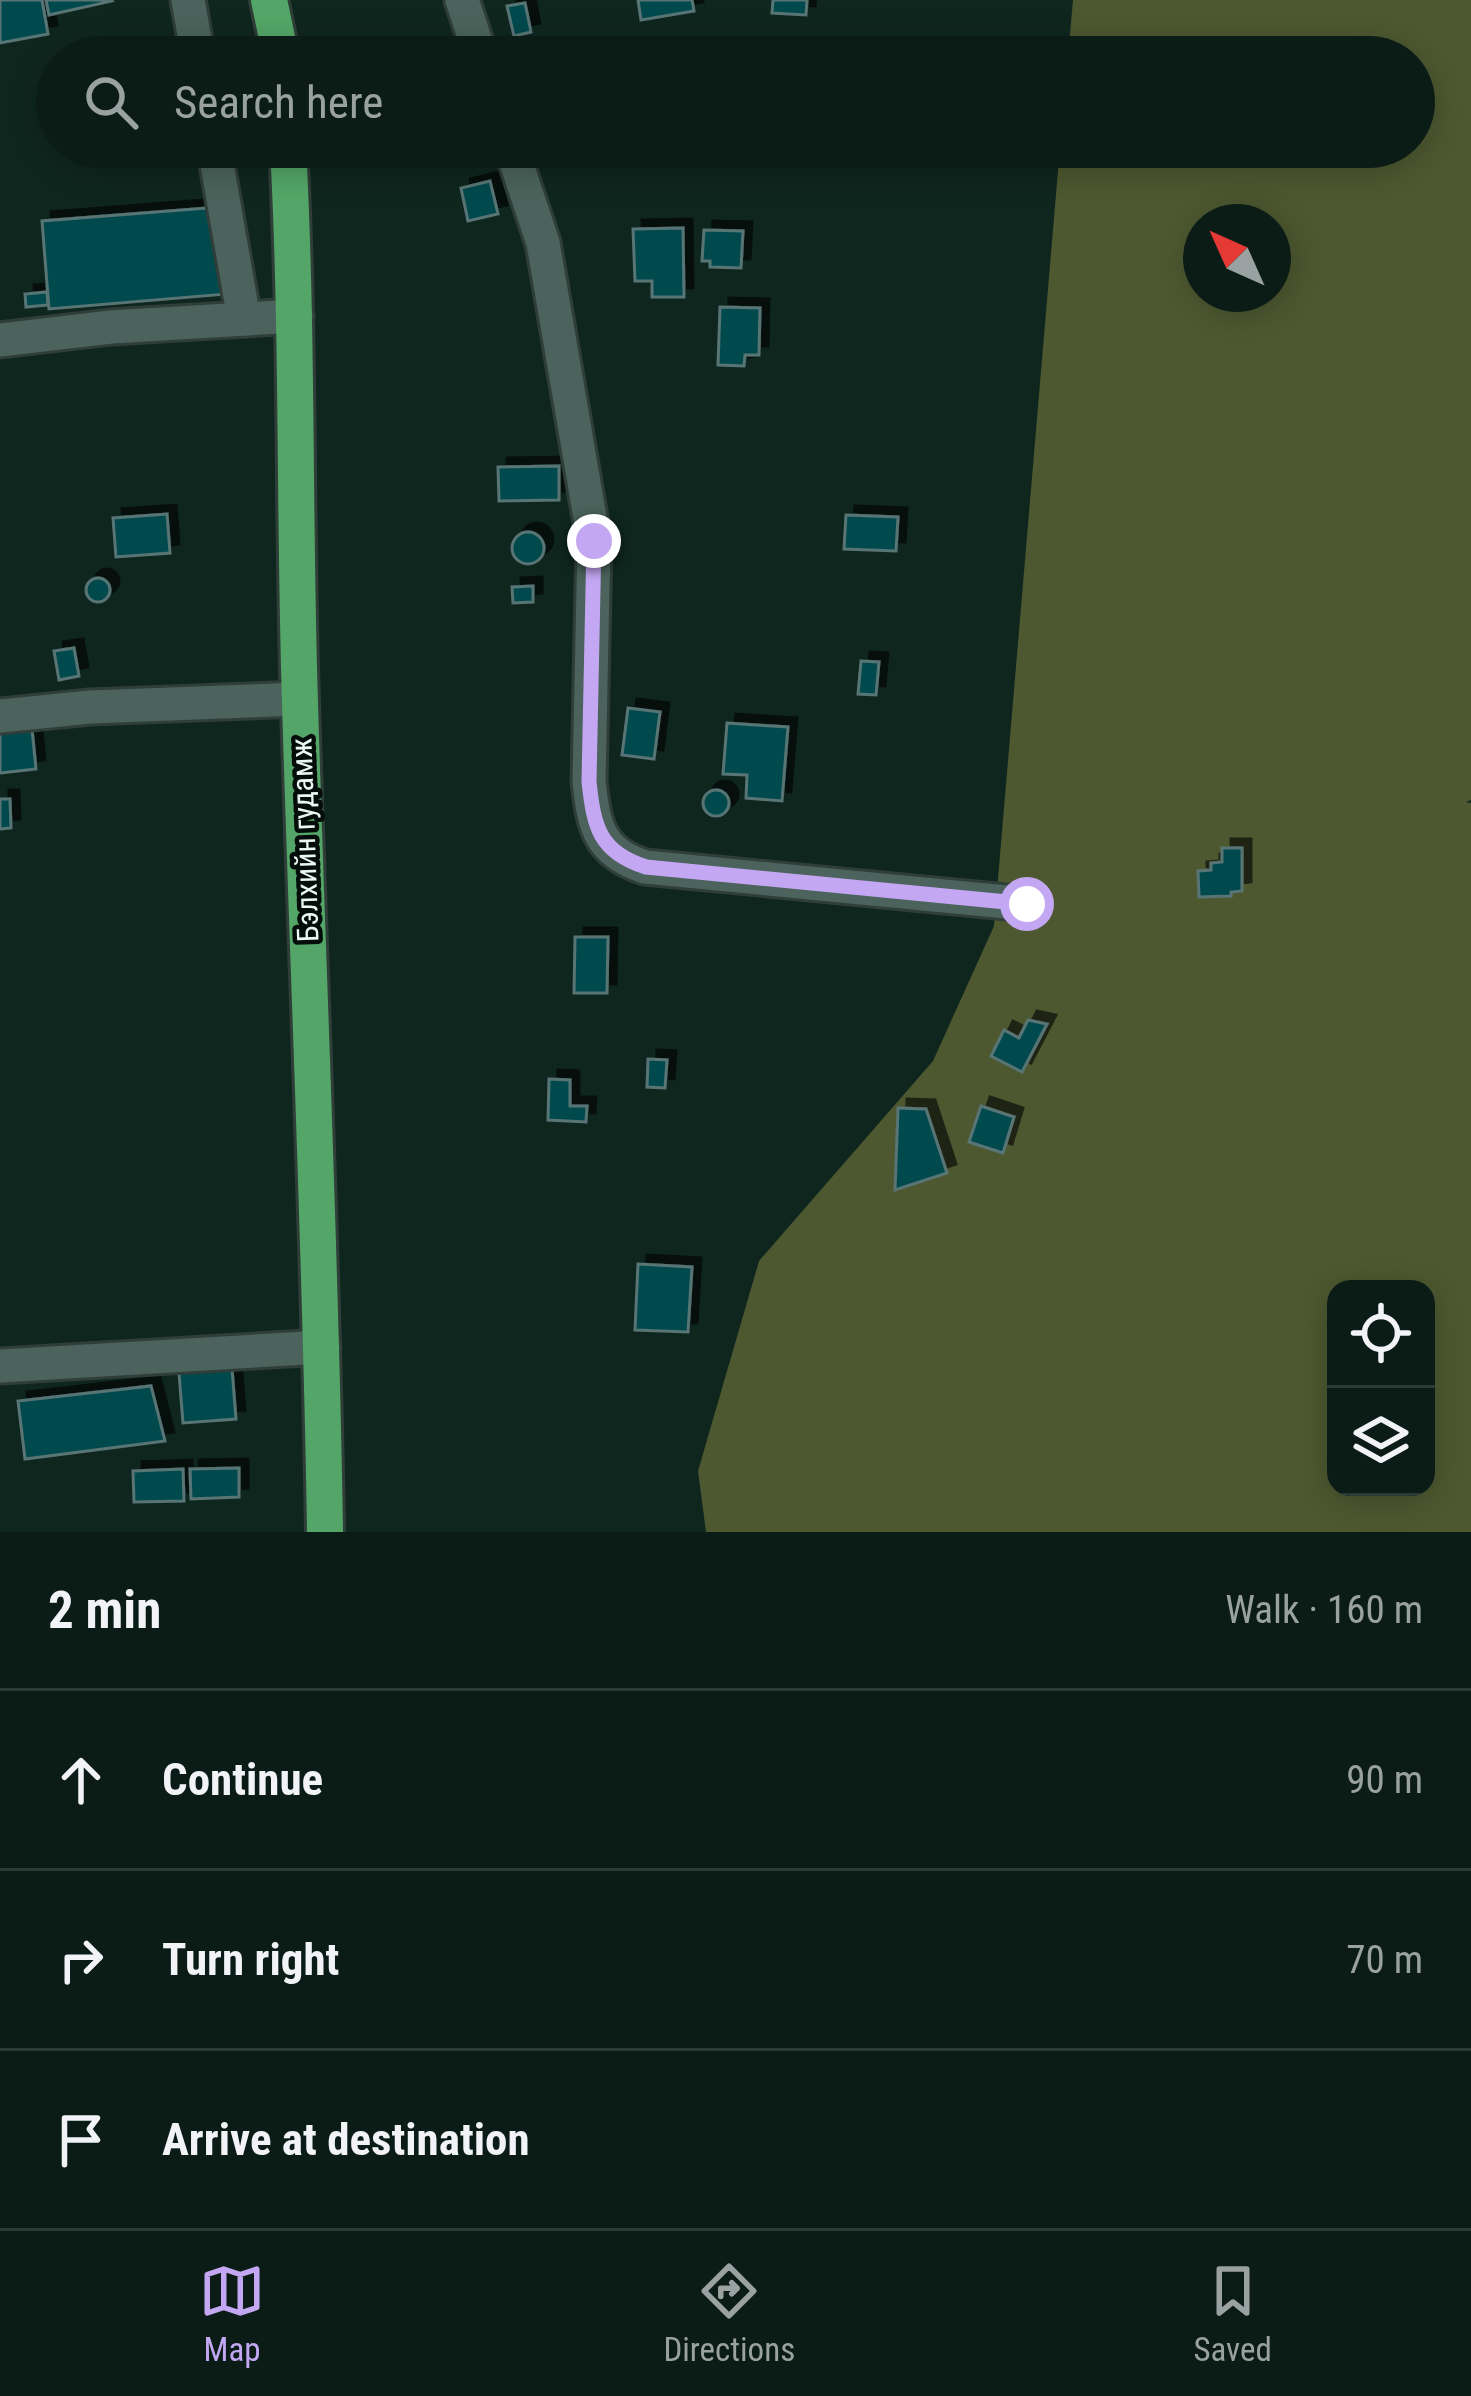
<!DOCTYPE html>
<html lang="en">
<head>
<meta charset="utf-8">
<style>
  :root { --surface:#0b1c17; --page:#192924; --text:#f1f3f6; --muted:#9aa1a1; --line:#2b3a36; --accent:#c3a7f2 }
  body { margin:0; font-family:"Roboto Condensed",sans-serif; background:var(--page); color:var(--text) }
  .controls { position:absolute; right:36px; bottom:36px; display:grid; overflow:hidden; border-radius:24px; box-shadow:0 6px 30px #0003 }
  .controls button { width:108px; height:108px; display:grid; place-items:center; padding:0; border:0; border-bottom:3px solid var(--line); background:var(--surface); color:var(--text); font:60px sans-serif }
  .compass { position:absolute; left:1183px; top:204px; width:108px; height:108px; border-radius:50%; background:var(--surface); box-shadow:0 6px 30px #0003; rotate:315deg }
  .stop { position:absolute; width:36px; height:36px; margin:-27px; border:9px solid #c3a7f2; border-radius:50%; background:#fff }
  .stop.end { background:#c3a7f2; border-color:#fff; box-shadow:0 3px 12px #0008 }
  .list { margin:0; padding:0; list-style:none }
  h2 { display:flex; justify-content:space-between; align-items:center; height:156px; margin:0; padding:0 48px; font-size:51px }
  h2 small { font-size:39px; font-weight:400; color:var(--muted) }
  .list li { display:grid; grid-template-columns:78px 1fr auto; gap:36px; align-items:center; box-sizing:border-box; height:180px; padding:0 48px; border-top:3px solid var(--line) }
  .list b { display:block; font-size:45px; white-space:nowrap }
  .list em { font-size:39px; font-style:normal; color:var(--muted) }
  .icon { flex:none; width:66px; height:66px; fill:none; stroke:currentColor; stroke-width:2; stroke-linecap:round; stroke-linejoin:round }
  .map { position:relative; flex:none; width:1471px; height:1532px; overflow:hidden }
  .search { position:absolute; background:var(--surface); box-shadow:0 6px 30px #0003; left:36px; right:36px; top:36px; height:132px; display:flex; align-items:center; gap:30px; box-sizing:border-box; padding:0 42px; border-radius:66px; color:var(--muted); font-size:45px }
  .sheet { height:696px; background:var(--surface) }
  nav { display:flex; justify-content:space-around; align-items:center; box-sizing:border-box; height:168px; border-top:3px solid var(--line); background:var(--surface); font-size:33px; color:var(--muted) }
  nav a { display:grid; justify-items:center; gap:6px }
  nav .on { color:var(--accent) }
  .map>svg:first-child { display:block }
  .forest { fill:#4d5830; fill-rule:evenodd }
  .building { fill:#044a4d; stroke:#597475; stroke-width:3; filter:url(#shadow) }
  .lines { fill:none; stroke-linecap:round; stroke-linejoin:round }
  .minor-casing { stroke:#2f3e38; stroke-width:39 }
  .major-casing { stroke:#2f3e38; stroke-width:42 }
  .minor { stroke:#4b635c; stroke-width:33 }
  .major { stroke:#53a667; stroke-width:36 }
  .route { stroke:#c3a7f2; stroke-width:15 }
  .labels { text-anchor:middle; stroke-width:9; stroke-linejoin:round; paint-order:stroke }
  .street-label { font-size:30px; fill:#eaf8f3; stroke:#040d0a }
</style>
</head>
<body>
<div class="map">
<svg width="1471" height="1532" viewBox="0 0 1471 1532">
  <defs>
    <filter id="shadow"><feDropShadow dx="9" dy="-9" stdDeviation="0" flood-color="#0009"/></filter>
  </defs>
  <rect width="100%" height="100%" fill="#0f261f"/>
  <path class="forest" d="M1073,0H1471V800L1466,802L1471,803V1532H706L698,1471L759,1261L933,1061L994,926L1060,147H1414V57H1068ZM1201,222H1273V294H1201ZM1336,1289H1426V1487H1336Z"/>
  <g class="building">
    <polygon points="0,0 42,0 48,34 0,43"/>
    <polygon points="46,0 111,0 112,1 49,15"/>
    <polygon points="638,0 692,0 694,11 641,20"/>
    <polygon points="773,0 807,0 806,15 772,13"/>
    <polygon points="525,3 531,32 514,36 507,6"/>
    <polygon points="490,181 498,214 468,221 461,188"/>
    <polygon points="219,207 227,294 49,309 42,221"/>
    <polygon points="683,228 684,297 652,297 652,281 635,281 633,229"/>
    <polygon points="704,230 743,231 741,268 710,267 710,261 702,261"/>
    <polygon points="47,292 48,305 26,307 25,294"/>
    <polygon points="720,307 760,308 759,355 745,355 744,366 718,365"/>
    <polygon points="559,466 559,500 499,501 498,467"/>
    <polygon points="167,514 170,553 116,557 113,518"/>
    <polygon points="846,515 898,517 896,551 844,549"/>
    <circle cx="528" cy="548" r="16"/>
    <circle cx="98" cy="590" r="12"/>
    <polygon points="533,586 533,602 513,603 512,587"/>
    <polygon points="74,648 79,676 59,680 54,651"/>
    <polygon points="861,661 879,662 876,695 858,694"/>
    <polygon points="628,708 660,712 654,759 622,755"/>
    <polygon points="727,723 788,727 782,801 746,798 747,775 723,774"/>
    <polygon points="32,729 36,769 0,773 0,733"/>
    <circle cx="716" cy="803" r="13"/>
    <polygon points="0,799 10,799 11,828 0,829"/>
    <polygon points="1222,848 1242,848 1242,891 1231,892 1231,896 1199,897 1198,871 1211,870 1211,863 1222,862"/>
    <polygon points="575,937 608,937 607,993 574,993"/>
    <polygon points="1028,1020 1047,1024 1022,1072 991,1056 1004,1030 1019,1038"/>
    <polygon points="648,1059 667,1060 665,1088 647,1087"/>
    <polygon points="549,1079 570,1080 570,1106 587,1106 586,1122 548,1120"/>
    <polygon points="981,1106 1014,1117 1003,1153 969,1142"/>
    <polygon points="898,1108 926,1109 947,1173 895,1190"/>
    <polygon points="638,1264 692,1267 688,1332 635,1330"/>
    <polygon points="231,1356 236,1419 183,1423 178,1361"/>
    <polygon points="151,1386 165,1441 25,1459 18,1401"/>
    <polygon points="239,1468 239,1497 191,1499 190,1469"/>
    <polygon points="183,1469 184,1501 134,1502 133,1471"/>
  </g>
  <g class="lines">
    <defs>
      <g id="minor">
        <polyline points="188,0 198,57"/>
        <polyline points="462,0 481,57"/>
        <polyline points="214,147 244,319"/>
        <path d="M511,147L543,243L594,541L589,782C594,827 599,852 645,867L1027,904"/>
        <polyline points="0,340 111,327 296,316"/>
        <polyline points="0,716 90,707 299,699"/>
        <polyline points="0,1366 323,1347"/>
      </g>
      <g id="major">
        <polyline points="269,0 281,57"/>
        <path d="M288,147C298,332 294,517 300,703C308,979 321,1255 325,1532"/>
      </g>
    </defs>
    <use href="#minor" class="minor-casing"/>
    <use href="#major" class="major-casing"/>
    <use href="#minor" class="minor"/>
    <use href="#major" class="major"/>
  </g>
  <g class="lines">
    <path class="route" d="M594,541L589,782C594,827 599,852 646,867L1027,904"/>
  </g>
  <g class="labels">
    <g class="street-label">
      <text transform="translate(305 840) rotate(-92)" y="10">Бэлхийн гудамж</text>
    </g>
  </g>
</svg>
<div class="controls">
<button><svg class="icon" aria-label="locate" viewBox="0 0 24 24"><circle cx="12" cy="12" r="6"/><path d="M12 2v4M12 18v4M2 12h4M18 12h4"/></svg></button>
<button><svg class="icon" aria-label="layers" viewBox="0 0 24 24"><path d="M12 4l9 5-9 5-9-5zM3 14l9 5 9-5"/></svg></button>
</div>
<svg class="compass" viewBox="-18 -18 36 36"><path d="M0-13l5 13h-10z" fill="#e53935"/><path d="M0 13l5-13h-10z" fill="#9aa1a1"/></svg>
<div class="stop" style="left:1027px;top:904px"></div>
<div class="stop end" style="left:594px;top:541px"></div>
<div class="search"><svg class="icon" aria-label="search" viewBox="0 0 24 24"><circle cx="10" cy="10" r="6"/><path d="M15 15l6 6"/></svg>Search here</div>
</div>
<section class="sheet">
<h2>2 min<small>Walk · 160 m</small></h2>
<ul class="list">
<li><svg class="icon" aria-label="ahead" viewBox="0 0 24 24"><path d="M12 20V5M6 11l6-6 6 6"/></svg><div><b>Continue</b></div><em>90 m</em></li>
<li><svg class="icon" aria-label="right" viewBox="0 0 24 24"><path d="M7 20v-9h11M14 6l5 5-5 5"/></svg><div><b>Turn right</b></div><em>70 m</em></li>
<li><svg class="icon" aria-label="arrive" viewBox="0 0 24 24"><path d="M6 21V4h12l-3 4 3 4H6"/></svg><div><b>Arrive at destination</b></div></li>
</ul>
</section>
<nav>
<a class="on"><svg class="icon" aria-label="map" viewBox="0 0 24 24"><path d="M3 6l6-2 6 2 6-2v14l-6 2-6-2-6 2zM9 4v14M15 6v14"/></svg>Map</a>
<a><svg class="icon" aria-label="directions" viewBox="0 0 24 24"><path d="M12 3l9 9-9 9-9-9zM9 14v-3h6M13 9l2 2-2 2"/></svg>Directions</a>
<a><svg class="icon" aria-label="saved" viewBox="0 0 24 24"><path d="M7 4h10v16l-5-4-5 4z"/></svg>Saved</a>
</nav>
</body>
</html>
